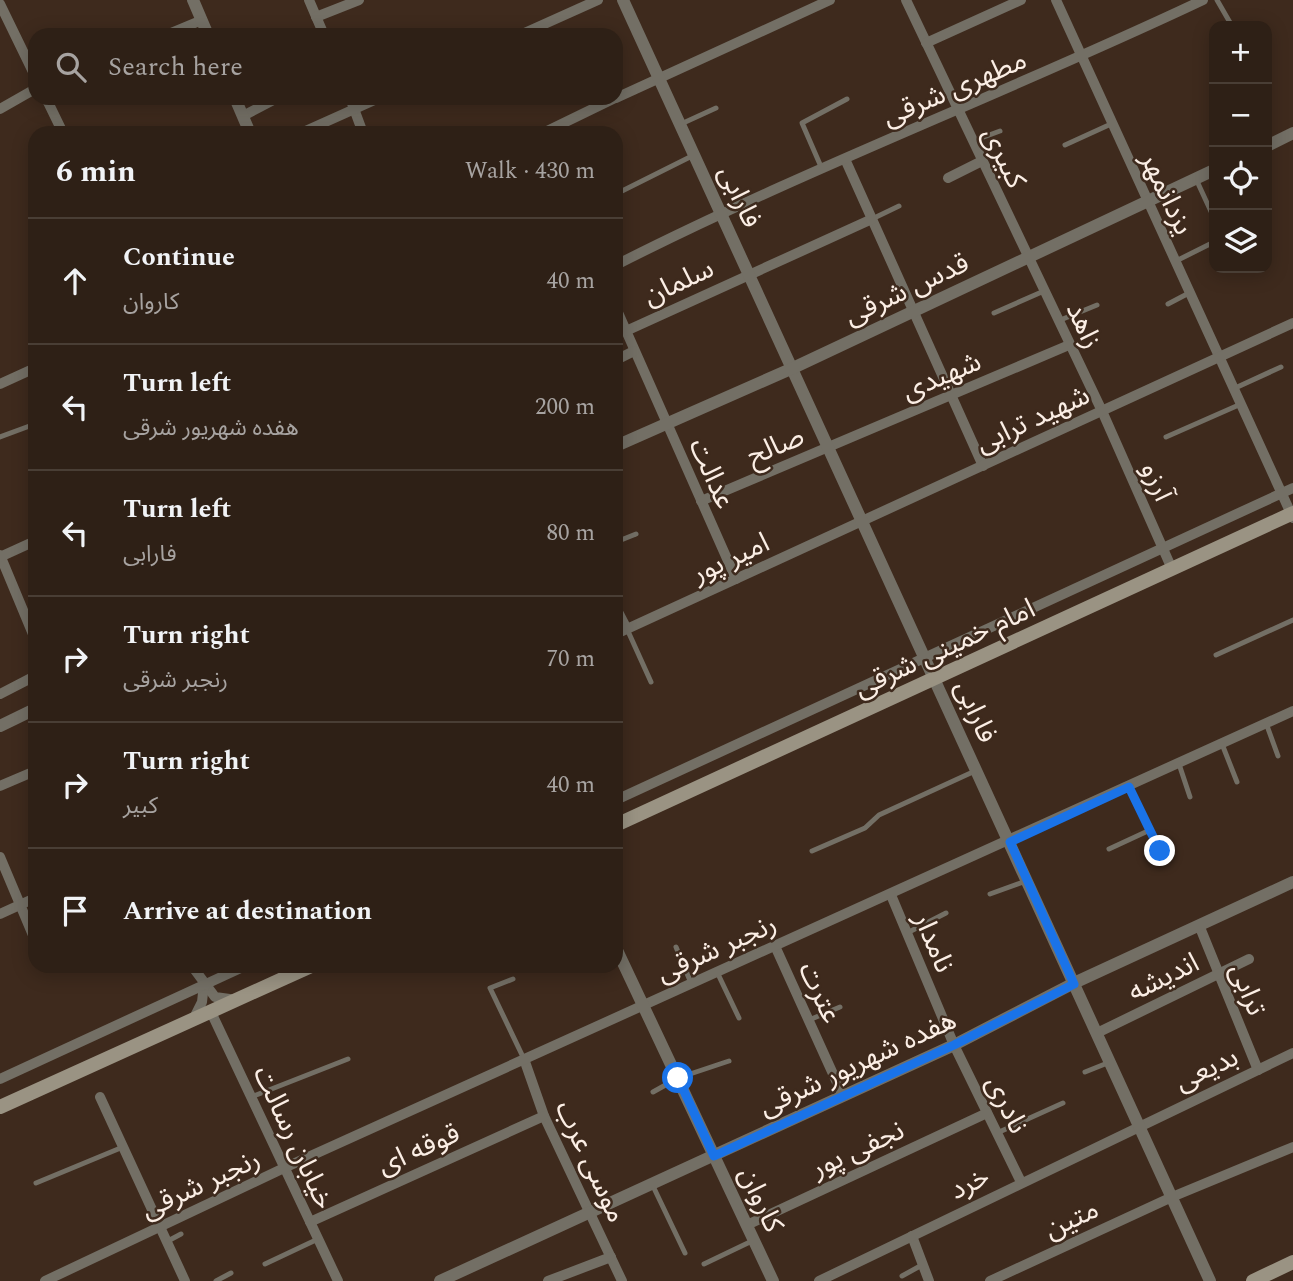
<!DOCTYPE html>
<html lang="en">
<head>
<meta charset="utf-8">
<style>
  :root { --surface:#2e2016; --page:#3a2d23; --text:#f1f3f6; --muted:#a7a3a1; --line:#493e35 }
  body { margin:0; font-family:Spectral,"Noto Sans Arabic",serif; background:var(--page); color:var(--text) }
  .controls { position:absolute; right:21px; top:21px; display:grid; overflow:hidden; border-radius:14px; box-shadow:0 4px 18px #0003 }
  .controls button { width:63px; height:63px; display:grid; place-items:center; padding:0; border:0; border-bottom:2px solid var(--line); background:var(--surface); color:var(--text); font:35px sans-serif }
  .stop { position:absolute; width:21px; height:21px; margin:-16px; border:5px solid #1a73e8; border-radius:50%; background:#fff }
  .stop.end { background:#1a73e8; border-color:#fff; box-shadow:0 2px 7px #0008 }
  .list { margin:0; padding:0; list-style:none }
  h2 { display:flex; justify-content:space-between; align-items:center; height:91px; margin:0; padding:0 28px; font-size:30px }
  h2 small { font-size:23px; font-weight:400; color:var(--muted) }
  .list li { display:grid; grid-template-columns:46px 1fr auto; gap:21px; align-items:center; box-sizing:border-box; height:126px; padding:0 28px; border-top:2px solid var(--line) }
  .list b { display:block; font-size:26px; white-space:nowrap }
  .list p { margin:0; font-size:23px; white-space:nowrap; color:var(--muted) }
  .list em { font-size:23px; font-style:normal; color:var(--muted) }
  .icon { flex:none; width:38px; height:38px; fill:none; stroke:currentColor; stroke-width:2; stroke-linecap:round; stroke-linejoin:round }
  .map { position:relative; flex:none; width:1293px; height:1281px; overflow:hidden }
  .search { position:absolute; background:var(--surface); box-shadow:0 4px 18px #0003; left:28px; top:28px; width:595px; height:77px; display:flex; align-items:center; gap:18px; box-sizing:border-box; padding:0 24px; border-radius:21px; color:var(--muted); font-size:26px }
  .panel { position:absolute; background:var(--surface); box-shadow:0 4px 18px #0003; left:28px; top:126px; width:595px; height:847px; border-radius:21px }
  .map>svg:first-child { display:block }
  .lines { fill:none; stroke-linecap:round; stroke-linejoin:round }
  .service { stroke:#736f65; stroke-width:5 }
  .minor { stroke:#736f65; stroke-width:10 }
  .tertiary { stroke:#736f65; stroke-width:12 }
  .secondary { stroke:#9a9383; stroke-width:14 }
  .route { stroke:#1a73e8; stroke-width:9 }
  .labels { text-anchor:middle; stroke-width:5; stroke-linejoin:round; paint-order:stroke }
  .street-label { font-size:28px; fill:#fbeee5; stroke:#3e2a1d }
</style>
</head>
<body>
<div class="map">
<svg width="1293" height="1281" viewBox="0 0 1293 1281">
  <rect width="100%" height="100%" fill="#3e2a1d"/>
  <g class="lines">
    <g class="service">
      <polyline points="1217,0 1232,26"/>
      <polyline points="681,124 716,108"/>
      <polyline points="973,141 1000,131"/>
      <polyline points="1065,145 1111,124"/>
      <polyline points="822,169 802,123 847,99"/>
      <polyline points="1196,179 1214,218"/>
      <polyline points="616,194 694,155"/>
      <polyline points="872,219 899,206"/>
      <polyline points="1174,262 1214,242"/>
      <polyline points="1168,304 1189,293"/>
      <polyline points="994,313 1044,291"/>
      <polyline points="1058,321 1097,305"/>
      <polyline points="1233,389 1281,367"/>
      <polyline points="0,437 35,424"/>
      <polyline points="1166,437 1241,404"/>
      <polyline points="616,542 636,534"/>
      <polyline points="627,629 651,682"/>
      <polyline points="1216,655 1293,620"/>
      <polyline points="1266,723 1278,756"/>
      <polyline points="1222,744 1237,782"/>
      <polyline points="1179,764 1190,797"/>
      <polyline points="1129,787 1160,851"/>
      <polyline points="1109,849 1150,830"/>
      <polyline points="812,851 865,828 879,815 975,771"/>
      <polyline points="990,894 1026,881"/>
      <polyline points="907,933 946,913"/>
      <polyline points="676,947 691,983"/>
      <polyline points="717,972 739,1018"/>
      <polyline points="513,979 490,988 524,1059"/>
      <polyline points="809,1020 840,1007"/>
      <polyline points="1085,1072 1110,1062"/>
      <polyline points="653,1092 678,1078 729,1061"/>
      <polyline points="251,1097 348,1059"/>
      <polyline points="997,1133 1063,1103"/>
      <polyline points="36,1183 123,1147"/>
      <polyline points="652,1184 685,1253"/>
      <polyline points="166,1242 181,1234"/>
      <polyline points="265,1264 318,1239"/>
      <polyline points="704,1264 752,1241"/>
      <polyline points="902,1276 922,1265"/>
      <polyline points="216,1281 231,1273"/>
    </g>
    <g class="minor">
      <polyline points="309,0 324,35"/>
      <polyline points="906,0 1102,411 1172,569"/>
      <polyline points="1056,0 1293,518"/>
      <polyline points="0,4 35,76"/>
      <polyline points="316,17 359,0"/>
      <polyline points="166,35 202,20"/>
      <polyline points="520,35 598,0"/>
      <polyline points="926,43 1021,0"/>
      <polyline points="46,98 63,133"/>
      <polyline points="350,98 363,133"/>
      <polyline points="616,98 830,0"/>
      <polyline points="0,109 35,89"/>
      <polyline points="243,116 277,98"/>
      <polyline points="301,133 379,98"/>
      <polyline points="543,133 615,98"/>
      <polyline points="845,159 983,466"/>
      <polyline points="948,178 982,161"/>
      <polyline points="34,204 35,206"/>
      <path d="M616,265C807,168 1009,92 1203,0"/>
      <polyline points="616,308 736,579"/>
      <polyline points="626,331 872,219"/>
      <polyline points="616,360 634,351"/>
      <polyline points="0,384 35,368"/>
      <polyline points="701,501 1069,345"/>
      <polyline points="0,555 35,639"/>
      <polyline points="0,557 35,541"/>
      <polyline points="616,608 627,629"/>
      <polyline points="616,634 1293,323"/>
      <polyline points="0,694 35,676"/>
      <polyline points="0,786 35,771"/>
      <polyline points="616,800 1293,488"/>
      <polyline points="0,857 35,940"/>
      <polyline points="891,895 954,1045 1021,1182"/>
      <polyline points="0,914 35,898"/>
      <polyline points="1199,925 1258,1070"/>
      <polyline points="775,946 843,1096"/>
      <polyline points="192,966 215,997 237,1000"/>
      <polyline points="211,1012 338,1281"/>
      <polyline points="193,1020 202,1002 204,984"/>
      <polyline points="1097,1033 1249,959"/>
      <polyline points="524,1059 544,1116 622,1281"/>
      <polyline points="0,1079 245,966"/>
      <polyline points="100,1097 185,1281"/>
      <polyline points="310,1222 544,1116"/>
      <polyline points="747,1225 987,1113"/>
      <polyline points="912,1236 929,1281"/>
      <polyline points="45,1281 284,1168 1293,711"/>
      <polyline points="548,1281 611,1257"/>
      <polyline points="819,1281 1293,1053"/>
      <polyline points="990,1281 1172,1197 1293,1147"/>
    </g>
    <g class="tertiary">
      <polyline points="193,0 208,35"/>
      <polyline points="623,0 1210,1281"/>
      <polyline points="235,98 250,133"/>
      <polyline points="1267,146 1293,133"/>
      <polyline points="616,446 793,368 1214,170"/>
      <polyline points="0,726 35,709"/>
      <polyline points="616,948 773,1281"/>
      <polyline points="440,1281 954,1045 1074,983 1293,882"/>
    </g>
    <g class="secondary">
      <polyline points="616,825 1293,513"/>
      <polyline points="0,1107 311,966"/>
      <polyline points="1253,1281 1293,1262"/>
    </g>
  </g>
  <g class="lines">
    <polyline class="route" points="678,1078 714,1156 954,1045 1074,984 1010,842 1129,787 1160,851"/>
  </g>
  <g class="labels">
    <g class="street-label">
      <text transform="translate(954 87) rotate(-23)" y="10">مطهری شرقی</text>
      <text transform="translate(1005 157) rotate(64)" y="10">کبیری</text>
      <text transform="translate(1168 193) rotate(65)" y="10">یزدانمهر</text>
      <text transform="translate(741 196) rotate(65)" y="10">فارابی</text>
      <text transform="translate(678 281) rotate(-25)" y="10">سلمان</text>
      <text transform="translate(906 288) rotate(-25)" y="10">قدس شرقی</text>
      <text transform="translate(1085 325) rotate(65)" y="10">زاهد</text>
      <text transform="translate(941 375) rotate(-23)" y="10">شهیدی</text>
      <text transform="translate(1032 418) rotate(-25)" y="10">شهید ترابی</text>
      <text transform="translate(775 445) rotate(-23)" y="10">صالح</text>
      <text transform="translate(713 473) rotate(66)" y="10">عدالت</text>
      <text transform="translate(1158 481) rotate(66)" y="10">آرزو</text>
      <text transform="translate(730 557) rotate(-25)" y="10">امیر پور</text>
      <text transform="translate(944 647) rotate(-25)" y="10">امام خمینی شرقی</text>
      <text transform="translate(977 711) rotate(66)" y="10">فارابی</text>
      <text transform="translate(935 942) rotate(67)" y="10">نامدار</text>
      <text transform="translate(716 947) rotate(-24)" y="10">رنجبر شرقی</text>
      <text transform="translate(1163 976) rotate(-26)" y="10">اندیشه</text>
      <text transform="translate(1249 989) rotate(68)" y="10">ترابی</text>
      <text transform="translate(821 992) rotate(65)" y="10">عترت</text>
      <text transform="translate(857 1062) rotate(-25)" y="10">هفده شهریور شرقی</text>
      <text transform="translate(1206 1068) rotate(-25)" y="10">بدیعی</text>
      <text transform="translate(1008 1104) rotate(64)" y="10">نادری</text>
      <text transform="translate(295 1137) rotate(65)" y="10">خیابان رسالت</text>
      <text transform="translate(418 1148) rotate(-24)" y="10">قوقه ای</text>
      <text transform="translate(857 1148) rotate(-25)" y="10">نجفی پور</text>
      <text transform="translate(592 1161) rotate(65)" y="10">موسی عرب</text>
      <text transform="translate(969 1182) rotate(-26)" y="10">خرد</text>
      <text transform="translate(200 1183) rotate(-25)" y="10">رنجبر شرقی</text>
      <text transform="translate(762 1199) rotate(65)" y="10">کاروان</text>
      <text transform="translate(1071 1218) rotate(-25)" y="10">متین</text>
    </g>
  </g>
</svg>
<div class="controls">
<button>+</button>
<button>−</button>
<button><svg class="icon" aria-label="locate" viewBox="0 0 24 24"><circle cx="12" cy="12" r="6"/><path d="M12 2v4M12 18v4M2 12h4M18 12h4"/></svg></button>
<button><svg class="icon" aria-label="layers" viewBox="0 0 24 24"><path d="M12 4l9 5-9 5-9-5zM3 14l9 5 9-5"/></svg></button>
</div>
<div class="stop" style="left:678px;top:1078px"></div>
<div class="stop end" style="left:1160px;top:851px"></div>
<div class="search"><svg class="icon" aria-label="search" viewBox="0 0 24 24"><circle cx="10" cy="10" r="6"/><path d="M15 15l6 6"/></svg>Search here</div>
<section class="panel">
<h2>6 min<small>Walk · 430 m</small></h2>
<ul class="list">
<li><svg class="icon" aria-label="ahead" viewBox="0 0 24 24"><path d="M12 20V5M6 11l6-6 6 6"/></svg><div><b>Continue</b><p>کاروان</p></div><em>40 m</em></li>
<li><svg class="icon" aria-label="left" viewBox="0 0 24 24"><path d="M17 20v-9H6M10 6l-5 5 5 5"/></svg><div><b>Turn left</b><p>هفده شهریور شرقی</p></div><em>200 m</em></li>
<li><svg class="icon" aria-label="left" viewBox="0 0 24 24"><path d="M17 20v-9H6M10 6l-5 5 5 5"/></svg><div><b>Turn left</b><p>فارابی</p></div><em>80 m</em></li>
<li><svg class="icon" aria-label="right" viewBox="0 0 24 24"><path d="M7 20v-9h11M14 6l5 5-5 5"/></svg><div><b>Turn right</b><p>رنجبر شرقی</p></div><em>70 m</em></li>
<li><svg class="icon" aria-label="right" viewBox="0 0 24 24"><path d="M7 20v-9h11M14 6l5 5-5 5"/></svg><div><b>Turn right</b><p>کبیر</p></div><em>40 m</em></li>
<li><svg class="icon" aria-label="arrive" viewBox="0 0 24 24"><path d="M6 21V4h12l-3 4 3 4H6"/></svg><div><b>Arrive at destination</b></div></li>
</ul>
</section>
</div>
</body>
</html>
